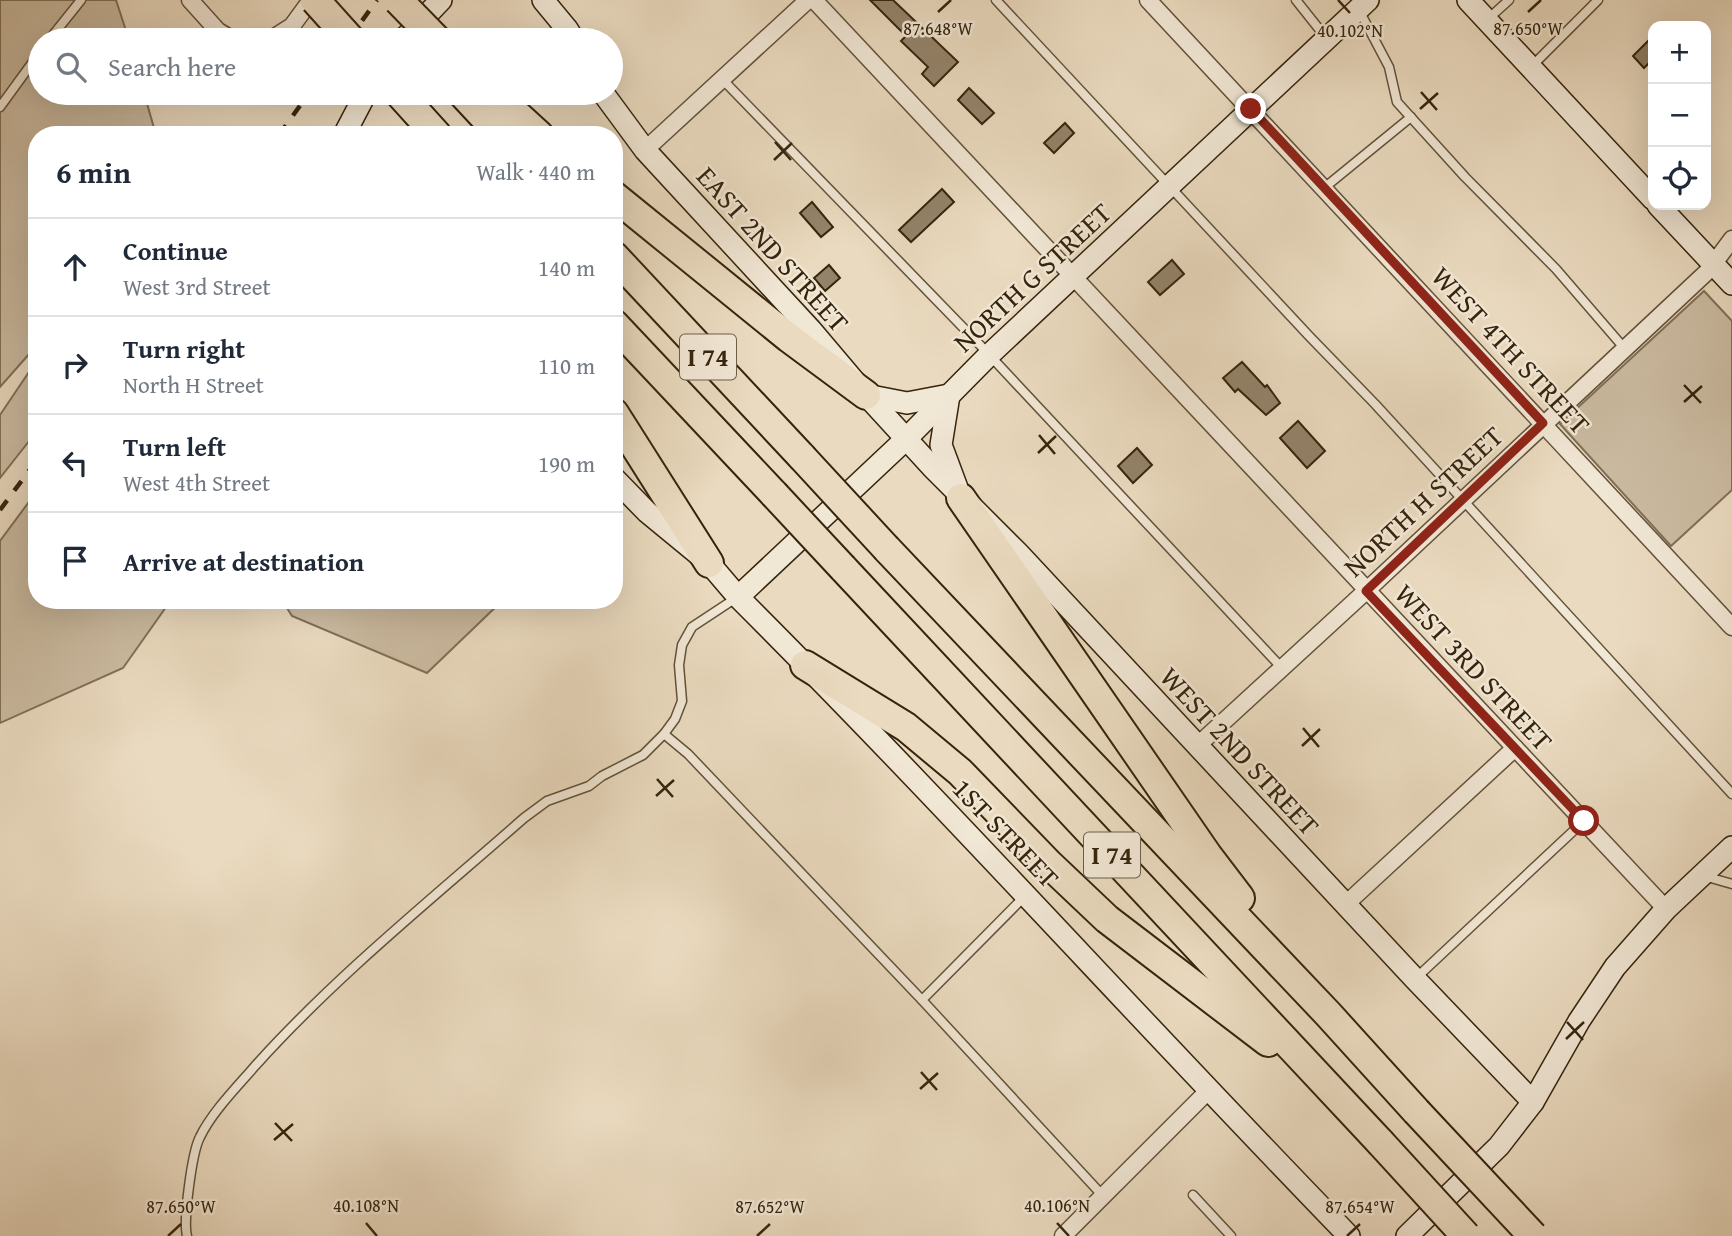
<!DOCTYPE html>
<html lang="en">
<head>
<meta charset="utf-8">
<style>
  :root { --surface:#fff; --page:#f6f6f7; --text:#1f2937; --muted:#747a83; --line:#e0e1e3 }
  body { margin:0; font-family:"Gentium Book Plus",serif; background:var(--page); color:var(--text) }
  .controls { position:absolute; right:21px; top:21px; display:grid; overflow:hidden; border-radius:14px; box-shadow:0 7px 28px #0002 }
  .controls button { width:63px; height:63px; display:grid; place-items:center; padding:0; border:0; border-bottom:2px solid var(--line); background:var(--surface); color:var(--text); font:35px sans-serif }
  .stop { position:absolute; width:21px; height:21px; margin:-16px; border:5px solid #8f2418; border-radius:50%; background:#fff }
  .stop.end { background:#8f2418; border-color:#fff; box-shadow:0 2px 7px #0008 }
  .list { margin:0; padding:0; list-style:none }
  h2 { display:flex; justify-content:space-between; align-items:center; height:91px; margin:0; padding:0 28px; font-size:30px }
  h2 small { font-size:23px; font-weight:400; color:var(--muted) }
  .list li { display:grid; grid-template-columns:46px 1fr auto; gap:21px; align-items:center; box-sizing:border-box; height:98px; padding:0 28px; border-top:2px solid var(--line) }
  .list b { display:block; font-size:26px; white-space:nowrap }
  .list p { margin:0; font-size:23px; white-space:nowrap; color:var(--muted) }
  .list em { font-size:23px; font-style:normal; color:var(--muted) }
  .icon { flex:none; width:38px; height:38px; fill:none; stroke:currentColor; stroke-width:2; stroke-linecap:round; stroke-linejoin:round }
  .map { position:relative; flex:none; width:1732px; height:1236px; overflow:hidden }
  .search { position:absolute; background:var(--surface); box-shadow:0 7px 28px #0002; left:28px; top:28px; width:595px; height:77px; display:flex; align-items:center; gap:18px; box-sizing:border-box; padding:0 24px; border-radius:38px; color:var(--muted); font-size:26px }
  .panel { position:absolute; background:var(--surface); box-shadow:0 7px 28px #0002; left:28px; top:126px; width:595px; height:483px; border-radius:28px }
  .map>svg:first-child { display:block }
  .green { fill:#cbbba1; stroke:#807057; stroke-width:2 }
  .building { fill:#93836a; stroke:#35240d; stroke-width:2 }
  .lines { fill:none; stroke-linecap:round; stroke-linejoin:round }
  .lane-casing { stroke:#62523a; stroke-width:11 }
  .street-casing { stroke:#62523a; stroke-width:19 }
  .secondary-casing { stroke:#35240d; stroke-width:24 }
  .highway-casing { stroke:#35240d; stroke-width:32 }
  .lane { stroke:#f1e7d5; stroke-width:8 }
  .street { stroke:#f1e7d5; stroke-width:16 }
  .secondary { stroke:#f1e7d5; stroke-width:21 }
  .highway { stroke:#eadabf; stroke-width:28 }
  .rail { stroke:#35240d; stroke-width:4.5; stroke-dasharray:12 12; stroke-linecap:butt }
  .highway-bridge-casing { stroke:#35240d; stroke-width:32; stroke-linecap:butt }
  .highway-bridge { stroke:#eadabf; stroke-width:28 }
  .route { stroke:#8f2418; stroke-width:9 }
  .ticks { fill:none; stroke:#35240d; stroke-width:2.5 }
  .labels { text-anchor:middle; stroke-width:5; stroke-linejoin:round; paint-order:stroke }
  .shield { fill:#f1e7d5; stroke:#6d5e49; stroke-width:2 }
  .shield-label { font-size:26px; font-weight:bold; fill:#35240d }
  .street-label { font-size:28px; fill:#35240d; stroke:#f1e7d5 }
  .ticks-label { font-size:18px; text-anchor:middle; fill:#35240d; stroke:#f1e7d5; stroke-width:5; stroke-linejoin:round; paint-order:stroke }
</style>
</head>
<body>
<div class="map">
<svg width="1732" height="1236" viewBox="0 0 1732 1236">
  <rect width="100%" height="100%" fill="#eadabf"/>
  <filter id="stains"><feTurbulence type="fractalNoise" baseFrequency=".00286" numOctaves="4"/><feColorMatrix values="0 0 0 0 .2 0 0 0 0 .09 0 0 0 0 .02 0 0 0 .5 -.17"/></filter>
  <radialGradient id="worn" r=".72"><stop offset=".6" stop-color="#630" stop-opacity="0"/><stop offset="1" stop-color="#630" stop-opacity=".3"/></radialGradient>
  <g class="green">
    <polygon points="0,0 116,0 129,40 40,40 40,93 144,93 156,135 37,135 37,345 0,387"/>
    <polygon points="1704,291 1732,321 1732,490 1671,546 1560,424"/>
    <polygon points="37,360 37,431 0,478 0,415"/>
    <polygon points="37,491 37,600 171,600 123,668 0,723 0,541"/>
    <polygon points="282,600 503,600 427,673 292,616"/>
  </g>
  <g class="building">
    <polygon points="870,0 893,0 958,62 934,86 922,74 928,67 901,41 906,36"/>
    <polygon points="1653,36 1653,59 1644,68 1633,56"/>
    <polygon points="969,88 994,113 982,124 958,100"/>
    <polygon points="1065,123 1074,133 1054,153 1044,143"/>
    <polygon points="942,189 954,202 911,242 899,230"/>
    <polygon points="812,202 833,227 821,237 800,213"/>
    <polygon points="1172,260 1184,274 1160,295 1148,282"/>
    <polygon points="829,265 840,278 825,291 814,278"/>
    <polygon points="1242,362 1265,387 1267,385 1280,403 1266,415 1238,389 1235,392 1223,378"/>
    <polygon points="1298,421 1325,451 1307,468 1280,438"/>
    <polygon points="1137,448 1152,465 1133,483 1118,466"/>
  </g>
  <g class="lines">
    <defs>
      <g id="lane">
        <polyline points="996,0 1310,337 1375,404 1732,794"/>
        <polyline points="1296,0 1327,39"/>
        <polyline points="1360,12 1389,67 1397,102 1465,177 1556,269 1625,349"/>
        <polyline points="1488,19 1509,0"/>
        <polyline points="49,40 81,0"/>
        <polyline points="1531,67 1598,0"/>
        <polyline points="723,80 980,345 1281,667"/>
        <polyline points="0,107 40,52"/>
        <polyline points="1324,188 1411,117"/>
        <polyline points="664,734 688,754 922,1000 1103,1196"/>
        <polyline points="1704,876 1732,884"/>
        <polyline points="1415,979 1584,821"/>
        <polyline points="922,1000 1024,897"/>
        <polyline points="1193,1195 1231,1236"/>
        <path d="M187,1236C183,1220 192,1152 200,1137C212,1112 237,1087 255,1066C336,976 433,898 524,818L547,801L589,786L602,776L643,755L664,734L675,719L682,701L679,665L682,645L692,627L736,598"/>
      </g>
      <g id="street">
        <polyline points="190,0 218,31 233,40"/>
        <polyline points="814,0 1666,909"/>
        <polyline points="1148,0 1732,627"/>
        <polyline points="270,40 292,26 311,0"/>
        <polyline points="645,150 808,0"/>
        <polyline points="1197,746 1366,591 1709,270 1732,239"/>
        <polyline points="1346,904 1515,748"/>
        <polyline points="1063,1236 1208,1091"/>
      </g>
      <g id="secondary">
        <polyline points="543,0 567,29 574,40"/>
        <polyline points="1468,0 1653,199"/>
        <polyline points="403,40 441,0"/>
        <polyline points="603,93 645,150 811,330 866,395 932,467 1018,553 1415,979 1533,1102"/>
        <polyline points="344,135 366,93"/>
        <polyline points="1658,205 1732,284"/>
        <polyline points="866,395 907,403 949,395 941,445 957,488"/>
        <path d="M614,478L647,512L709,563L738,597C946,805 1144,1025 1349,1236"/>
        <polyline points="738,597 906,439 989,355 1368,0"/>
        <polyline points="1407,1236 1499,1146 1533,1102 1579,1021 1615,967 1666,909 1732,847"/>
      </g>
      <g id="highway">
        <polyline points="399,93 437,135"/>
        <polyline points="462,93 501,135"/>
        <polyline points="493,93 539,135"/>
        <polyline points="614,196 789,338 866,395"/>
        <polyline points="614,256 802,457"/>
        <polyline points="614,324 774,494"/>
        <polyline points="614,413 709,563"/>
        <polyline points="961,498 1208,856 1240,898"/>
        <polyline points="887,549 1329,1015 1416,1111"/>
        <polyline points="843,568 1380,1142"/>
        <polyline points="805,665 906,727 960,772 1049,864 1107,919 1268,1042"/>
      </g>
    </defs>
    <use href="#lane" class="lane-casing"/>
    <use href="#street" class="street-casing"/>
    <use href="#secondary" class="secondary-casing"/>
    <use href="#highway" class="highway-casing"/>
    <use href="#lane" class="lane"/>
    <use href="#street" class="street"/>
    <use href="#secondary" class="secondary"/>
    <use href="#highway" class="highway"/>
    <g class="rail">
      <polyline points="348,40 377,0"/>
      <polyline points="279,135 309,93"/>
      <polyline points="0,510 37,460"/>
    </g>
    <defs>
      <g id="highway-bridge">
        <polyline points="315,0 351,40"/>
        <polyline points="398,0 437,40"/>
        <polyline points="802,457 887,549"/>
        <polyline points="774,494 843,568"/>
        <polyline points="1416,1111 1533,1236"/>
        <polyline points="1380,1142 1466,1236"/>
      </g>
    </defs>
    <use href="#highway-bridge" class="highway-bridge-casing"/>
    <use href="#highway-bridge" class="highway-bridge"/>
  </g>
  <g class="lines">
    <polyline class="route" points="1251,109 1543,423 1366,591 1584,821"/>
  </g>
  <path class="ticks" d="M1338,0L1350,13M938,12L951,0M1528,12L1541,0M1421,92L1437,110M1420,109L1438,93M775,142L791,160M774,160L792,143M1684,385L1701,403M1684,402L1702,386M1039,435L1055,454M1038,453L1056,436M1303,728L1319,747M1302,746L1320,729M657,779L673,797M656,796L674,780M1567,1022L1583,1040M1566,1039L1584,1022M921,1072L937,1090M920,1089L938,1073M275,1123L292,1141M274,1140L293,1124M366,1223L377,1236M1057,1223L1069,1236M168,1236L181,1224M757,1236L770,1224M1347,1236L1360,1224"/>
  <g class="labels">
    <g class="shield">
      <rect x="680" y="334.5" width="56" height="45" rx="5"/>
      <rect x="1084" y="832.5" width="56" height="45" rx="5"/>
    </g>
    <g class="shield-label">
      <text x="708" y="366">I 74</text>
      <text x="1112" y="864">I 74</text>
    </g>
    <g class="street-label">
      <text transform="translate(773 249) rotate(48)" y="10">EAST 2ND STREET</text>
      <text transform="translate(1032 277) rotate(-43)" y="10">NORTH G STREET</text>
      <text transform="translate(1511 350) rotate(47)" y="10">WEST 4TH STREET</text>
      <text transform="translate(1423 501) rotate(-43)" y="10">NORTH H STREET</text>
      <text transform="translate(1474 667) rotate(47)" y="10">WEST 3RD STREET</text>
      <text transform="translate(1240 751) rotate(47)" y="10">WEST 2ND STREET</text>
      <text transform="translate(1006 833) rotate(46)" y="10">1ST STREET</text>
    </g>
  </g>
  <g class="ticks-label">
    <text x="938" y="35">87.648°W</text>
    <text x="1528" y="35">87.650°W</text>
    <text x="1350" y="37">40.102°N</text>
    <text x="366" y="1212">40.108°N</text>
    <text x="1057" y="1212">40.106°N</text>
    <text x="181" y="1213">87.650°W</text>
    <text x="770" y="1213">87.652°W</text>
    <text x="1360" y="1213">87.654°W</text>
  </g>
  <rect width="100%" height="100%" filter="url(#stains)"/>
  <rect width="100%" height="100%" fill="url(#worn)"/>
</svg>
<div class="controls">
<button>+</button>
<button>−</button>
<button><svg class="icon" aria-label="locate" viewBox="0 0 24 24"><circle cx="12" cy="12" r="6"/><path d="M12 2v4M12 18v4M2 12h4M18 12h4"/></svg></button>
</div>
<div class="stop" style="left:1584px;top:821px"></div>
<div class="stop end" style="left:1251px;top:109px"></div>
<div class="search"><svg class="icon" aria-label="search" viewBox="0 0 24 24"><circle cx="10" cy="10" r="6"/><path d="M15 15l6 6"/></svg>Search here</div>
<section class="panel">
<h2>6 min<small>Walk · 440 m</small></h2>
<ul class="list">
<li><svg class="icon" aria-label="ahead" viewBox="0 0 24 24"><path d="M12 20V5M6 11l6-6 6 6"/></svg><div><b>Continue</b><p>West 3rd Street</p></div><em>140 m</em></li>
<li><svg class="icon" aria-label="right" viewBox="0 0 24 24"><path d="M7 20v-9h11M14 6l5 5-5 5"/></svg><div><b>Turn right</b><p>North H Street</p></div><em>110 m</em></li>
<li><svg class="icon" aria-label="left" viewBox="0 0 24 24"><path d="M17 20v-9H6M10 6l-5 5 5 5"/></svg><div><b>Turn left</b><p>West 4th Street</p></div><em>190 m</em></li>
<li><svg class="icon" aria-label="arrive" viewBox="0 0 24 24"><path d="M6 21V4h12l-3 4 3 4H6"/></svg><div><b>Arrive at destination</b></div></li>
</ul>
</section>
</div>
</body>
</html>
